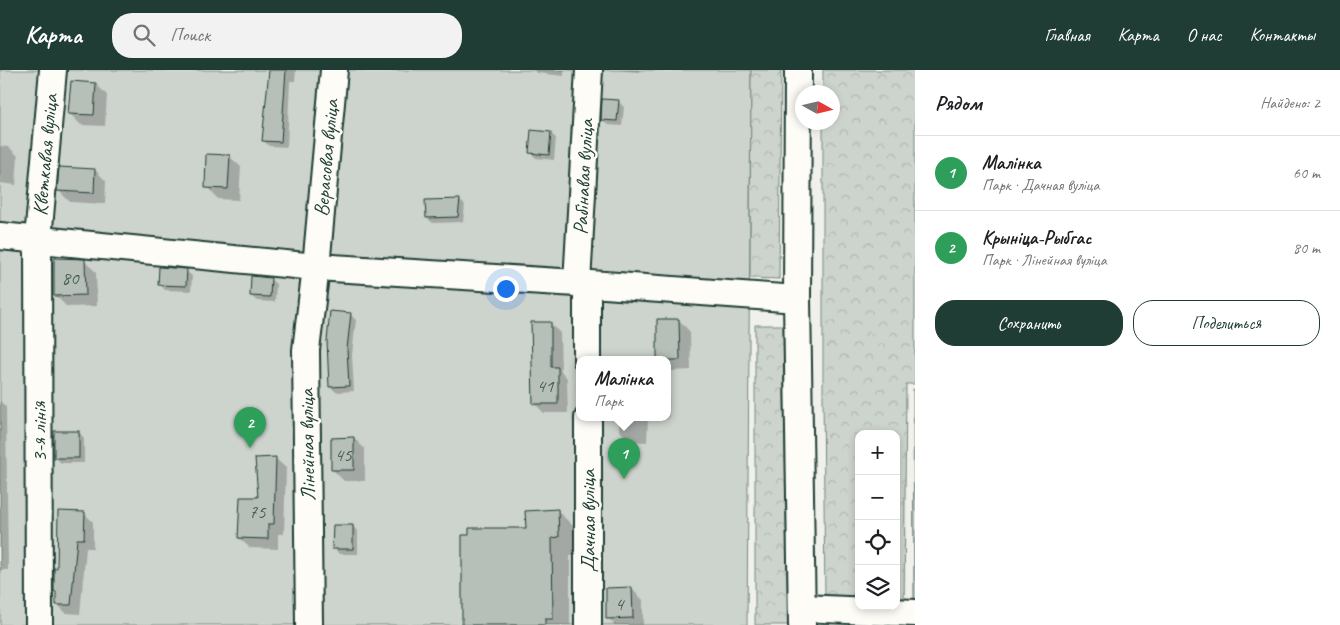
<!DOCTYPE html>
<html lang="ru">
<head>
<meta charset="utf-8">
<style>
  :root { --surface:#fff; --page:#f2f2f2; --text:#202124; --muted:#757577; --line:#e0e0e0; --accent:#1f3d34 }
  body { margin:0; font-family:Caveat,sans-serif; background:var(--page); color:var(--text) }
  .controls { position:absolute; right:15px; bottom:15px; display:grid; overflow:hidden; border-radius:10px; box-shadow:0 2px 8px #0003 }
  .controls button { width:45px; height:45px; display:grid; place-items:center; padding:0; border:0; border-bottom:1px solid var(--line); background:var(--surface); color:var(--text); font:25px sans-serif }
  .compass { position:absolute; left:795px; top:15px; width:45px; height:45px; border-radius:50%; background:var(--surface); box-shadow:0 2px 8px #0003; rotate:98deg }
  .you { position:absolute; left:505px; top:218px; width:18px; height:18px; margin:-12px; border:4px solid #fff; border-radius:50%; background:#1a73e8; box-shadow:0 0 0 8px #1a73e833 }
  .badge { display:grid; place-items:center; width:32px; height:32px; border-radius:50%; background:var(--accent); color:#fff; font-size:16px; font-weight:700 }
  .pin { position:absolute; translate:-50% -41px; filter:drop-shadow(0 1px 2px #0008) }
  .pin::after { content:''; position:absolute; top:26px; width:18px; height:15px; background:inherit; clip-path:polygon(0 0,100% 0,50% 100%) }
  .popup { position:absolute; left:576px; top:286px; width:95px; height:65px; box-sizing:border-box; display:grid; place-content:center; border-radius:10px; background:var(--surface); filter:drop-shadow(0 1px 4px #0005); font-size:16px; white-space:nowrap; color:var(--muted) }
  .popup b { font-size:19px; color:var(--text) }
  .popup::after { content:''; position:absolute; left:50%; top:100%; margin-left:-10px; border:10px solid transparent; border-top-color:var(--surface) }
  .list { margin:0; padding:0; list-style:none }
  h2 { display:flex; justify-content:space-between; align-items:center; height:65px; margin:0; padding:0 20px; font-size:21px }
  h2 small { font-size:16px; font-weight:400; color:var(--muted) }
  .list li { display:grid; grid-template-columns:32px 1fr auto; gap:15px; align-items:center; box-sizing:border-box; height:75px; padding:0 20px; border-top:1px solid var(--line) }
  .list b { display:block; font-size:19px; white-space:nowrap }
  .list p { margin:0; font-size:16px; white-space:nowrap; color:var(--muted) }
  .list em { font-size:16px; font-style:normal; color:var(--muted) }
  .actions { display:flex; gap:10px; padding:15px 20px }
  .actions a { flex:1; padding:11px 0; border:1px solid var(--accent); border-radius:20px; text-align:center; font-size:18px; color:var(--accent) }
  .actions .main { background:var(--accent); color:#fff }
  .icon { flex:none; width:28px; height:28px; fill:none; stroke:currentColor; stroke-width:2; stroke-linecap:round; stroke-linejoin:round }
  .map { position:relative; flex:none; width:915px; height:555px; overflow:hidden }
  header { display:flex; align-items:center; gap:30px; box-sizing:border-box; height:70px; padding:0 25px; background:var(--accent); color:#fff }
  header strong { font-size:24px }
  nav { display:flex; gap:28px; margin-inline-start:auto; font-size:18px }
  .search { width:350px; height:45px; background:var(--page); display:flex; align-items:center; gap:12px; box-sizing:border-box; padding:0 18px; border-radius:20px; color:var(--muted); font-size:19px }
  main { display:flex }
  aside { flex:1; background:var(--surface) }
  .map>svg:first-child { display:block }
  .green { fill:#cdd3cd; stroke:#768880; fill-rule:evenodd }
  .forest { fill:url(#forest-crowns); stroke:#768880 }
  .shadow { fill:#0003 }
  .building { fill:#b6bfb8; stroke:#1f3d34 }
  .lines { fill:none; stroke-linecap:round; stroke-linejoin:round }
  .minor-casing { stroke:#1f3d34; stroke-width:30 }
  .minor { stroke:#fdfcf7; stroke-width:26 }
  .labels { text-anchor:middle; stroke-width:5; stroke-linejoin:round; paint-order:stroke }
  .number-label { font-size:19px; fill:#455e55 }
  .street-label { font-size:21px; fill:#1f3d34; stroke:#fdfcf7 }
</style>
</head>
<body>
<header>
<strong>Карта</strong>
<div class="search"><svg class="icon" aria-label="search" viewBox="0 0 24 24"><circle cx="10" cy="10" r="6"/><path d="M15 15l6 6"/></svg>Поиск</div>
<nav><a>Главная</a><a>Карта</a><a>О нас</a><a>Контакты</a></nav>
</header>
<main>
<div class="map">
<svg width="915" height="555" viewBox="0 0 915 555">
  <defs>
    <pattern id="forest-crowns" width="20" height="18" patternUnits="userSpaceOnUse" patternTransform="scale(1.25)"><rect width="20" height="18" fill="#cdd3cd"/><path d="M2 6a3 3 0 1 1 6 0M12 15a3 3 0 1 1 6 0" fill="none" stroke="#b0b6b1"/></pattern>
  </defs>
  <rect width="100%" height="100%" fill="#f0f1eb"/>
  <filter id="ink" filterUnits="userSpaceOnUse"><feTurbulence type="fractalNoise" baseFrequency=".02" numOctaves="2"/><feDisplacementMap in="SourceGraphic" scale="10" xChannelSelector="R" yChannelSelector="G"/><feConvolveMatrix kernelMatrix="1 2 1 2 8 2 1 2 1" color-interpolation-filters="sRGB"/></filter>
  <g filter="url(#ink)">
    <g class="green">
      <path d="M0,0H751L747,555H0ZM580,290H668V348H580Z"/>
      <polygon points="913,319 915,319 915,555 914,555"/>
    </g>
    <g class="forest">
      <polygon points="751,0 781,0 779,209 750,208"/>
      <polygon points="823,0 915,0 915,314 906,314 904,539 896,536 896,364 859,364 859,534 825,530 823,328 823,53 832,52 832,22 823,22"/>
      <polygon points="755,255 783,255 788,555 755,555"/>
    </g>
    <g class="shadow">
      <polygon points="270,0 296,0 295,11 290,11 287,77 269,76 263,70"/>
      <polygon points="534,0 564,0 564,6 537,3"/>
      <polygon points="617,0 639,0 639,2"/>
      <polygon points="96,14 107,25 105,56 81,55 69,43"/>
      <polygon points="618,31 624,37 622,56 608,55 602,49"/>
      <polygon points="550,63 556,68 554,90 536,88 531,83"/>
      <polygon points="0,76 9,77 18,86 16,115 0,113"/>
      <polygon points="229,86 241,97 239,130 218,129 207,117"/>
      <polygon points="95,100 106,111 105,134 70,132 59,121"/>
      <polygon points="459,130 465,135 463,152 433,153 427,148"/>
      <polygon points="84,191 96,202 97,236 67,237 56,226"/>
      <polygon points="186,201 192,206 191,221 165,220 159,214"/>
      <polygon points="270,209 276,214 275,232 257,231 251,226"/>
      <polygon points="350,244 356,250 352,285 354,321 336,322 330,316"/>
      <polygon points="679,250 690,262 691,300 670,301 668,299 668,290 659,289"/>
      <polygon points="550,253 560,263 561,301 567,308 568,343 544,343 534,333"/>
      <polygon points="0,331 6,337 8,500 0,500"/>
      <polygon points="619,348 648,348 647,372 630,371 619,360"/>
      <polygon points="79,362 84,368 84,393 61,393 55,387"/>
      <polygon points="354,368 365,379 365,411 344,411 333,400"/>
      <polygon points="275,388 286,398 284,464 278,464 278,479 250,478 239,468 260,429"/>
      <polygon points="558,441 576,459 577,485 570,486 570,555 463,555 527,460"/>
      <polygon points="84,443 93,452 93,478 86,478 80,544 66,543 57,534 58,500"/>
      <polygon points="353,456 358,462 358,484 339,484 334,478"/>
      <polygon points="632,519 643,530 643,555 615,555 608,548"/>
      <polygon points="431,554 452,555 431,555"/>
    </g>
    <g class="building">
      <polygon points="269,0 286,0 281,72 262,71"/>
      <polygon points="71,11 96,13 94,45 68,44"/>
      <polygon points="602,29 619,30 617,51 601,50"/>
      <polygon points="531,60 551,62 549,85 529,83"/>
      <polygon points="206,84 230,85 228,119 205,118"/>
      <polygon points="59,97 95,99 94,123 57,121"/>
      <polygon points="460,129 458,147 426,148 425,130"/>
      <polygon points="54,188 85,189 86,225 54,226"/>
      <polygon points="159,197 187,199 186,216 158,215"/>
      <polygon points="251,206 271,208 270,227 250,226"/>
      <polygon points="330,241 351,243 347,279 349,316 329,317 327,271"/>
      <polygon points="657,249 679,249 680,290 657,290"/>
      <polygon points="531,252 551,252 551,297 558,297 558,334 533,334"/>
      <rect x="54" y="361" width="25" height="27"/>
      <polygon points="354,367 354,400 331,400 331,368"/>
      <polygon points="276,387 274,454 268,454 268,469 238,468 240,427 258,427 255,388"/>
      <polygon points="558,439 559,467 552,468 553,549 545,549 545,555 462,555 462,465 469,465 469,458 526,458 525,441"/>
      <polygon points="58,441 85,442 84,469 77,469 71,535 56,535 56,522 54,521 54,498 57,498"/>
      <polygon points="333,455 353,455 353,479 332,479"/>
      <polygon points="632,517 633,548 606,549 606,518"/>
    </g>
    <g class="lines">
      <defs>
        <g id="minor">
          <polyline points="798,0 797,229 802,555"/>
          <polyline points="0,166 316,197 577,213 797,229"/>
          <polyline points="577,213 589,0"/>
          <polyline points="587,214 587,290"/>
          <polyline points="588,348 588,555"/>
          <polyline points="802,538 915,543"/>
          <polyline points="39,555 38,169 53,0"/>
          <polyline points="309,555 306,280 316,197 334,0"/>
        </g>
      </defs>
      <use href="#minor" class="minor-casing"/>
      <use href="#minor" class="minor"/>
    </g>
  </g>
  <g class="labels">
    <g class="number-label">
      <text x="70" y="214">80</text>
      <text x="545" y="322">41</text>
      <text x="343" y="391">45</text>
      <text x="257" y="448">75</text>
      <text x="619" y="540">4</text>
    </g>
    <g class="street-label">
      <text transform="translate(45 85) rotate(-85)" y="7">Кветкавая вуліца</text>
      <text transform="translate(326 88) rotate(-85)" y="7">Верасовая вуліца</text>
      <text transform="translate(583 107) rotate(-87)" y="7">Рабінавая вуліца</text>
      <text transform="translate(39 362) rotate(-90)" y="7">3-я лінія</text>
      <text transform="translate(307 375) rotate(-91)" y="7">Лінейная вуліца</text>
      <text transform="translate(588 451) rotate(-90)" y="7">Дачная вуліца</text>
    </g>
  </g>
</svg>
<div class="controls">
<button>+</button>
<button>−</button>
<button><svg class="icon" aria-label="locate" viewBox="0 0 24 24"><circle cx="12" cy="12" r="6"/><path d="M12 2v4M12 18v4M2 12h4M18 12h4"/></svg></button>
<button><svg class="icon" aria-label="layers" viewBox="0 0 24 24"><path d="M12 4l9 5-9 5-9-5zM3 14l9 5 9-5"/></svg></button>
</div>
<svg class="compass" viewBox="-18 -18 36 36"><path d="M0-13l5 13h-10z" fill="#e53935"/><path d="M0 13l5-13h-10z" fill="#757577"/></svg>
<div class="you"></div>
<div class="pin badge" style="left:624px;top:409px;background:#2e9e5b">1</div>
<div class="popup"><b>Малінка</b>Парк</div>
<div class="pin badge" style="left:250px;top:378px;background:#2e9e5b">2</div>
</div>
<aside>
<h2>Рядом<small>Найдено: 2</small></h2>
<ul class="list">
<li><span class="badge" style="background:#2e9e5b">1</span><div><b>Малінка</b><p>Парк · Дачная вуліца</p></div><em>60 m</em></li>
<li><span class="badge" style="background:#2e9e5b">2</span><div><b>Крыніца-Рыбгас</b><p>Парк · Лінейная вуліца</p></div><em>80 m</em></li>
</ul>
<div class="actions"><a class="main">Сохранить</a><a>Поделиться</a></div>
</aside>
</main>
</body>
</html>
